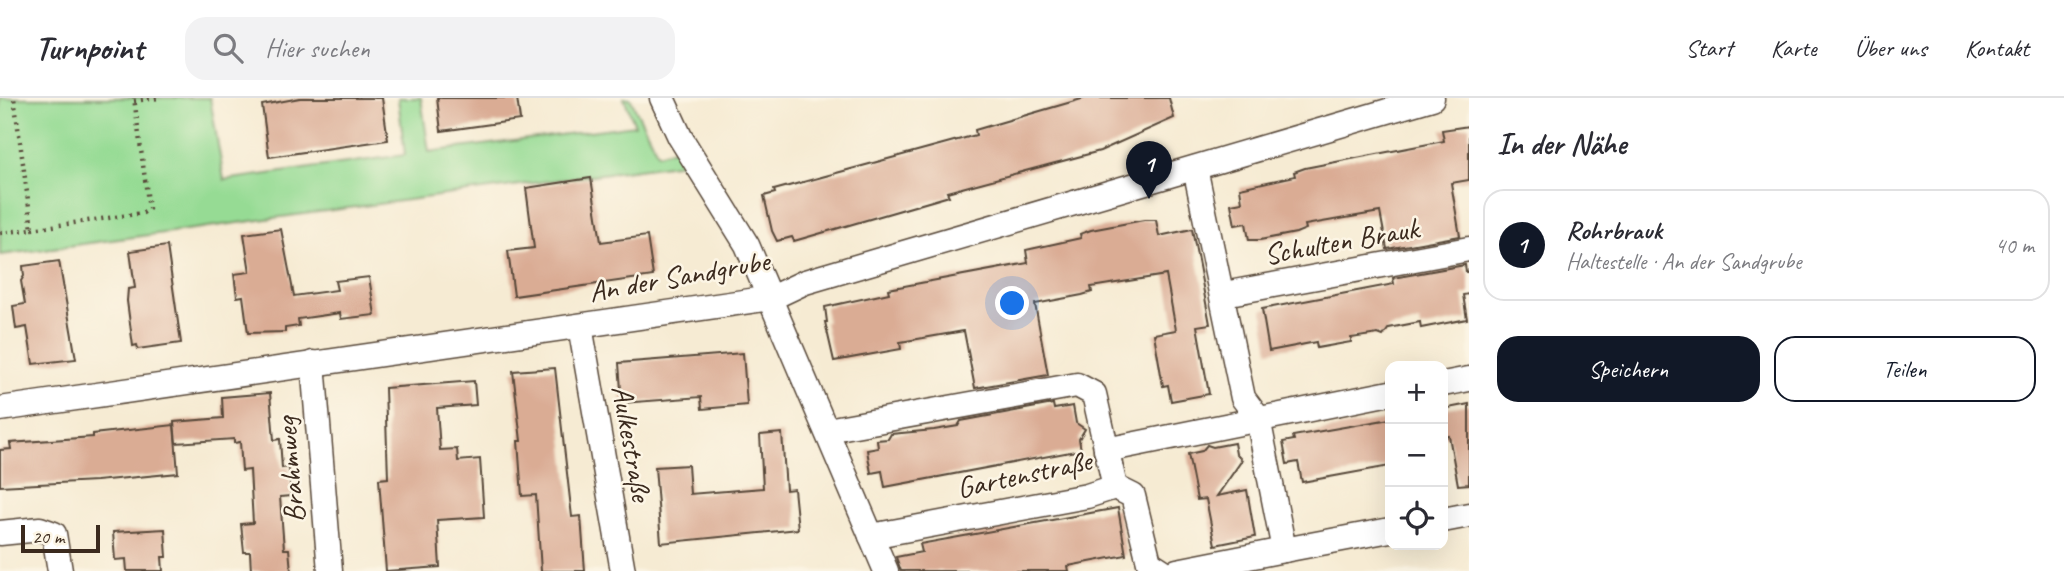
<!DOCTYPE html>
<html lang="de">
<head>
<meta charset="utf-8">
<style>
  :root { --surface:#fff; --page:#f2f2f3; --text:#2b2b33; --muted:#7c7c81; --line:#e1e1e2; --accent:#111827 }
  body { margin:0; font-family:Caveat,sans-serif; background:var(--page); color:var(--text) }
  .controls { position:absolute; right:21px; bottom:21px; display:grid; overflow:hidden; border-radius:14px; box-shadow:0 7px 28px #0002 }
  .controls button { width:63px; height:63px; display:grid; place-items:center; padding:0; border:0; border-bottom:2px solid var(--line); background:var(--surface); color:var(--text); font:35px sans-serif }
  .scale { position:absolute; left:21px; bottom:18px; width:79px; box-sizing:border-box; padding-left:7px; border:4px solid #3b2a1e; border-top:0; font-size:19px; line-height:24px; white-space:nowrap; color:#3b2a1e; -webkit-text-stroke:5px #fcf5e5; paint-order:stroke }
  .you { position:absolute; left:1013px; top:206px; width:24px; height:24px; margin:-18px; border:5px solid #fff; border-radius:50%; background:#1a73e8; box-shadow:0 0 0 10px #1a73e833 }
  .badge { display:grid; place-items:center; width:46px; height:46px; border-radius:50%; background:var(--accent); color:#fff; font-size:23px; font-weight:700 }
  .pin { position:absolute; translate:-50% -58px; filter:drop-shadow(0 2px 4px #0008) }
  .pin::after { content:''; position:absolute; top:37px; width:24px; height:21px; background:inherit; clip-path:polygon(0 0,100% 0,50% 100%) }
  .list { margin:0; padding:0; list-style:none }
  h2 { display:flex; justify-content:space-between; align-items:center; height:91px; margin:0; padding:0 28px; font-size:30px }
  h2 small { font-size:23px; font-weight:400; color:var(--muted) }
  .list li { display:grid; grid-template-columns:46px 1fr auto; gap:21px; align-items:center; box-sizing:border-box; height:112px; margin:0 14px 14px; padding:0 14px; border:2px solid var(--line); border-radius:21px }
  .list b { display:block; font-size:26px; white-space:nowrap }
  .list p { margin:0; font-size:23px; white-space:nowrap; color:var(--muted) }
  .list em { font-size:23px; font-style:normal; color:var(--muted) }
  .actions { display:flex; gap:14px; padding:21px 28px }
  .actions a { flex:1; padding:16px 0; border:2px solid var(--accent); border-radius:21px; text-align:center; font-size:24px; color:var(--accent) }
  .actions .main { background:var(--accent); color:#fff }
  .icon { flex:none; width:38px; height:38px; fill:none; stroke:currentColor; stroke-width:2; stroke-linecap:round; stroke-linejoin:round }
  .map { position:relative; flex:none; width:1469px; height:473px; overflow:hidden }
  header { display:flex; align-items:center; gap:42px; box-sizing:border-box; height:98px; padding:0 35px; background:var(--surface); border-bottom:2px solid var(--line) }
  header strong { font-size:33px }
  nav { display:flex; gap:38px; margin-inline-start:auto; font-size:24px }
  .search { width:490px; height:63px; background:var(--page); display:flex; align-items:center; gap:18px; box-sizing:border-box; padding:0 24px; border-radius:21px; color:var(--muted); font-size:26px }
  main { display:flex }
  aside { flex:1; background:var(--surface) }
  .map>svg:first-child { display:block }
  .green { fill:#96db94; stroke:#688259; stroke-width:2 }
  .building { fill:#daac94 }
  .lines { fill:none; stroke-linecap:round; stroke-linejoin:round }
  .minor-casing { stroke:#574739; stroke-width:27 }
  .path { stroke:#574739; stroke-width:4.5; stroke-dasharray:2 5; stroke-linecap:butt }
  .minor { stroke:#fff; stroke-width:24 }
  .labels { text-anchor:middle; stroke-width:5; stroke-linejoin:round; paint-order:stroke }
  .street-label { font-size:30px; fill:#3b2a1e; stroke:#fcf5e5 }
</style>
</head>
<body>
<header>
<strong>Turnpoint</strong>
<div class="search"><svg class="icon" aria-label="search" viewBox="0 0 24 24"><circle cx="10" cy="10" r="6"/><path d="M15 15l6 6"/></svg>Hier suchen</div>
<nav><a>Start</a><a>Karte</a><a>Über uns</a><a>Kontakt</a></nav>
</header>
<main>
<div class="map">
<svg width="1469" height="473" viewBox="0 0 1469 473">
  <rect width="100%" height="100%" fill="#fcf5e5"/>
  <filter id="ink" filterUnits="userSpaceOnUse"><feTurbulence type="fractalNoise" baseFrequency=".0143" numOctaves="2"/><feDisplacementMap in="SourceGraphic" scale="14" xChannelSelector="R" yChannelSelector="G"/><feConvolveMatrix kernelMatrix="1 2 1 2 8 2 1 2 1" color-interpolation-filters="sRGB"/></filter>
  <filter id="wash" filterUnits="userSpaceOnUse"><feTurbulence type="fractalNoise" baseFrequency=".00686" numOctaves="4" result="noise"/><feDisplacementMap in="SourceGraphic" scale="28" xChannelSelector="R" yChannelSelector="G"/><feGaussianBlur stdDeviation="1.57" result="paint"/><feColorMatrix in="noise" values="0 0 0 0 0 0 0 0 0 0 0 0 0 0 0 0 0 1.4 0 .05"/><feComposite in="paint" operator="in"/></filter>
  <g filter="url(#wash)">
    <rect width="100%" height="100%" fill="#f6ebd3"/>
    <polygon class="green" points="0,0 210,0 224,82 405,57 398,0 421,0 429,54 635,27 624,0 630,0 658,56 677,50 683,65 0,157"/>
    <g id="blocks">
      <g class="building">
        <polygon points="300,0 382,0 388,42 269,59 262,7"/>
        <polygon points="437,0 517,0 520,22 441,33"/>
        <polygon points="1085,0 1169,0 1174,20 1100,53 947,94 949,98 794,143 792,139 777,143 772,133 764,98 775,95 774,92 976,37 975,32"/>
        <polygon points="1469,28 1469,82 1451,85 1460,138 1387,151 1380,114 1305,127 1306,131 1296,135 1260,142 1249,142 1246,125 1235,127 1231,106 1242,104 1240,90 1295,78 1294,74 1305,70 1444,43 1442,32"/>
        <polygon points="591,80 601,144 647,138 653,178 514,198 508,153 534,150 526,90"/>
        <polygon points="1144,122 1156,122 1159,138 1192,131 1210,226 1197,228 1209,296 1171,303 1168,287 1163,288 1154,236 1176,232 1166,177 1091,189 1092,194 1082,197 1035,206 1048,277 975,290 964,233 900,244 901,251 834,263 825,224 827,224 825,209 889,195 888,191 1028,165 1026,152 1081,140 1080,136 1091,132"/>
        <polygon points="281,131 294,198 337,192 335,183 369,179 375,217 341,221 340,215 298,221 299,228 285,230 285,234 248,235 243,198 237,199 234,176 250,174 244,136"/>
        <polygon points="167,148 181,245 138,251 137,247 133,248 127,203 128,191 135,190 130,153"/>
        <polygon points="59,163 76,261 33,266 27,229 16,231 13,208 25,206 21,183 24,178 23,168"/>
        <polygon points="1465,167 1466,174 1469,174 1469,196 1463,197 1467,221 1421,230 1420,224 1389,230 1383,238 1378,236 1351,240 1351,244 1317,250 1316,244 1269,253 1262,211 1394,186 1393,180"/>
        <polygon points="743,255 747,307 702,311 701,299 622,305 619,265"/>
        <polygon points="555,270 572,419 581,418 585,473 541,473 536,397 522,398 518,343 521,343 513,273"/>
        <polygon points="474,283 476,307 437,310 440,352 457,351 458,363 480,361 484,419 437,422 440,469 386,473 379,381 388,380 385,290"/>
        <polygon points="270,295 274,342 280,341 282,370 289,369 291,398 280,399 284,451 289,451 291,473 251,473 250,454 244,454 241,426 253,425 250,372 242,373 240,344 234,345 234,341 176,345 174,324 223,320 222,299"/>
        <polygon points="1053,306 1054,311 1073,308 1076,325 1085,331 1079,341 1081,352 885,389 882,373 871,375 867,352 878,350 877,342 888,341 891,336 934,332 958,328 961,323"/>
        <polygon points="1469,306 1469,386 1458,387 1449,338 1443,339 1443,311"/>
        <polygon points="1390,321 1390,368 1302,384 1298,364 1287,366 1283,344 1294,342 1293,338"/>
        <polygon points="174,327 178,375 96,383 0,388 0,352 11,351 10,345 93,339 93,336"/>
        <polygon points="782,335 786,392 794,391 798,431 661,445 655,369 688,367 690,396 763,390 760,337"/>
        <polygon points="1234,345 1236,356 1242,362 1217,398 1247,392 1255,439 1215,447 1206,401 1197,402 1188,356 1202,353 1207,347 1213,349"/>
        <polygon points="1118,410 1126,457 1068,468 1069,473 901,473 896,459 922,454 920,446"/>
        <polygon points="165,431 167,459 162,459 163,473 127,473 126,461 115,462 113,434"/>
      </g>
    </g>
  </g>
  <g filter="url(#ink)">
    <use href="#blocks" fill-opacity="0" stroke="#574739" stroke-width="2"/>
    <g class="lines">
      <defs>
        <g id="minor">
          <polyline points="662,0 680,39 747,147 886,473"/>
          <polyline points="1195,70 1243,300 1258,320 1284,452 1390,432"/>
          <polyline points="1224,196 1469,151"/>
          <polyline points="580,228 623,473"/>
          <polyline points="313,265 330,473"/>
          <polyline points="1443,286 1469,281"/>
          <polyline points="0,311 771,200 805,184 1432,0"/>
          <polyline points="827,332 1077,287 1094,296 1115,389 1087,398 871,438"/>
          <polyline points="1106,352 1390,295"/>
          <polyline points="1115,389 1133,398 1149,464 1163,473"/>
          <polyline points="1443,422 1469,417"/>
          <polyline points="0,435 40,431 54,436 60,473"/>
          <polyline points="1177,473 1284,452"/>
        </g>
      </defs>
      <use href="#minor" class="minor-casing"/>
      <g class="path">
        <polyline points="134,3 158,0"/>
        <polyline points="32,131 143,115 149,111 134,0"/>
        <polyline points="0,135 32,131 14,0"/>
      </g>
      <use href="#minor" class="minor"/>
    </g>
  </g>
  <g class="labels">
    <g class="street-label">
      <text transform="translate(1341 143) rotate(-10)" y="10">Schulten Brauk</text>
      <text transform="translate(679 178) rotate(-10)" y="10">An der Sandgrube</text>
      <text transform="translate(632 345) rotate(80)" y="10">Aulkestraße</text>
      <text transform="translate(290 372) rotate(-95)" y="10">Brahmweg</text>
      <text transform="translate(1024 376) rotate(-12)" y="10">Gartenstraße</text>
    </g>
  </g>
</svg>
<div class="controls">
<button>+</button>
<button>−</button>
<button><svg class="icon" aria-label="locate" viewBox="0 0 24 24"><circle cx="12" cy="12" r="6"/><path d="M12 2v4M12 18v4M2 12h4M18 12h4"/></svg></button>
</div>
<div class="scale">20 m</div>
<div class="you"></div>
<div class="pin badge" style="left:1149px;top:101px">1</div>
</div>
<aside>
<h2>In der Nähe<small></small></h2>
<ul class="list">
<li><span class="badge">1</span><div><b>Rohrbrauk</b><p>Haltestelle · An der Sandgrube</p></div><em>40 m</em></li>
</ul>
<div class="actions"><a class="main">Speichern</a><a>Teilen</a></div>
</aside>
</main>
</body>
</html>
